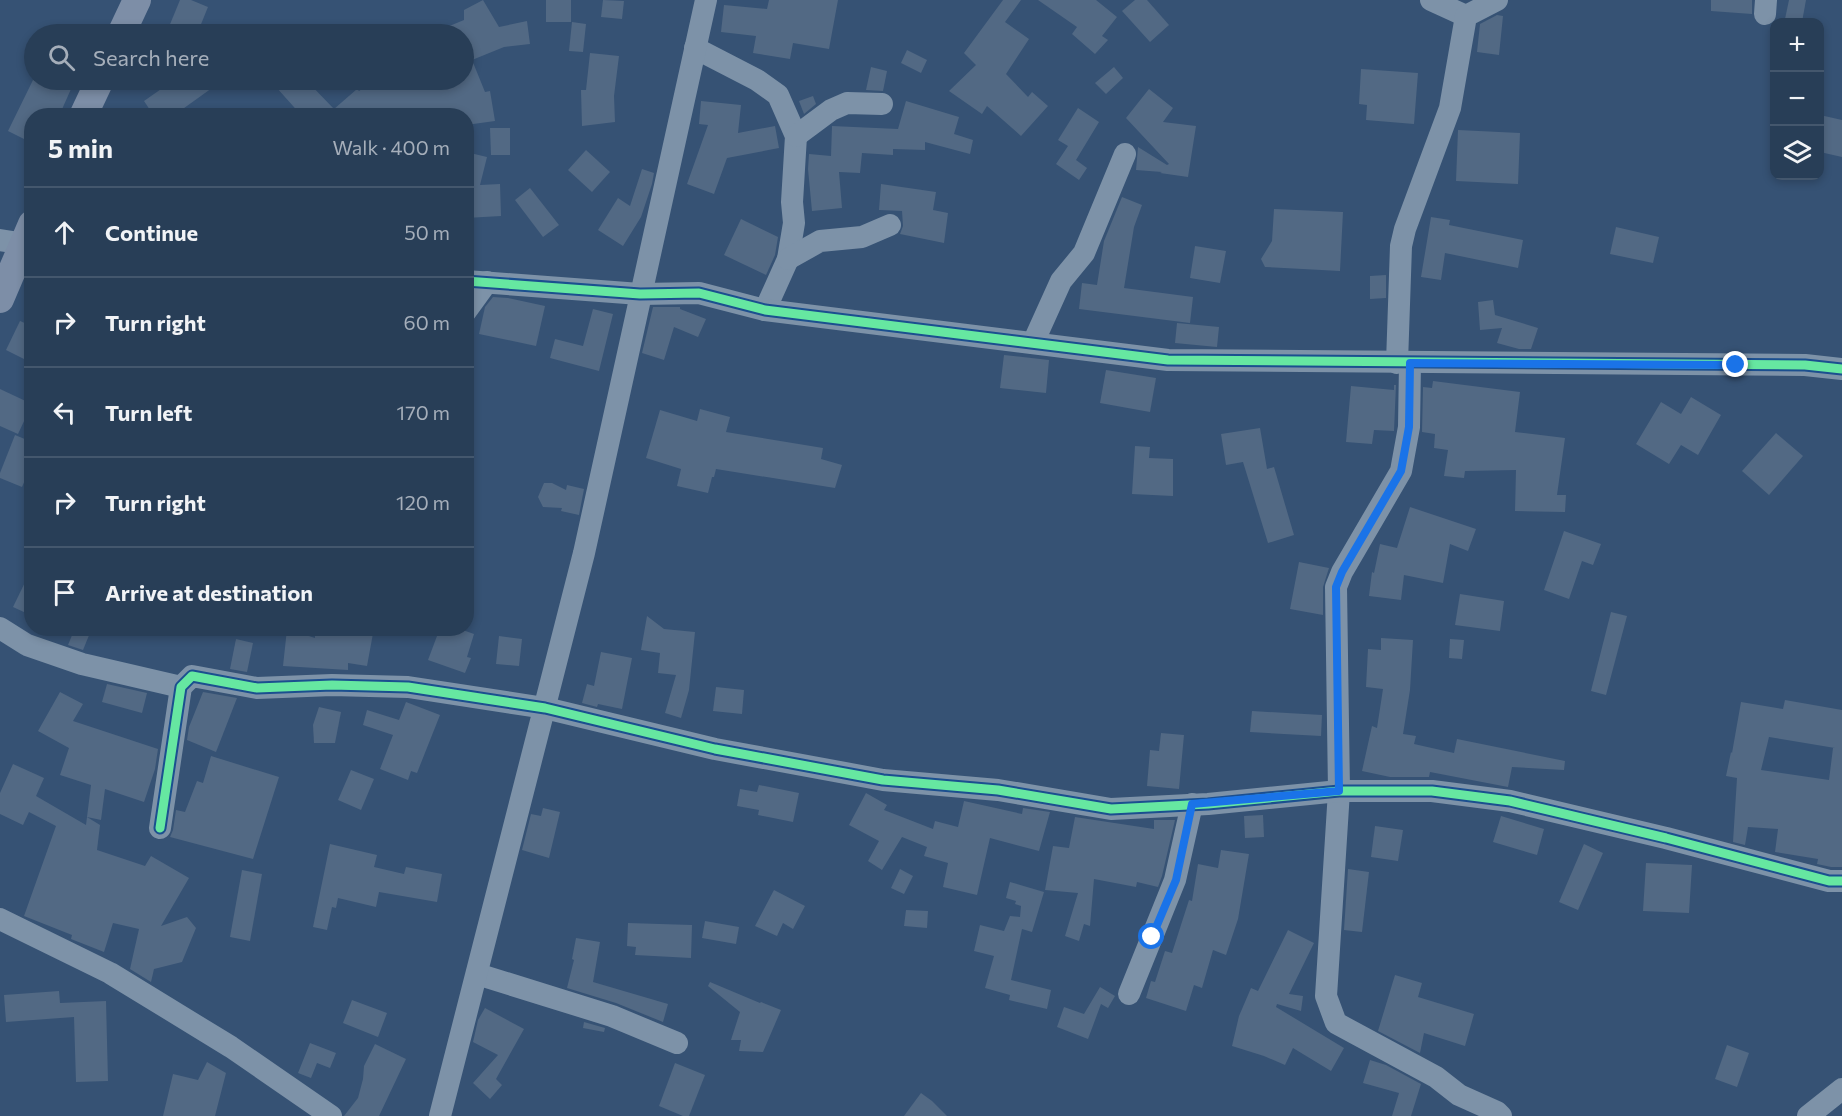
<!DOCTYPE html>
<html lang="en">
<head>
<meta charset="utf-8">
<style>
  :root { --surface:#283e57; --page:#30455d; --text:#f1f3f6; --muted:#a5aeba; --line:#44576d }
  body { margin:0; font-family:Commissioner,sans-serif; background:var(--page); color:var(--text) }
  .controls { position:absolute; right:18px; top:18px; display:grid; overflow:hidden; border-radius:12px; box-shadow:0 3px 9px #0003 }
  .controls button { width:54px; height:54px; display:grid; place-items:center; padding:0; border:0; border-bottom:2px solid var(--line); background:var(--surface); color:var(--text); font:30px sans-serif }
  .stop { position:absolute; width:18px; height:18px; margin:-14px; border:4px solid #1a73e8; border-radius:50%; background:#fff }
  .stop.end { background:#1a73e8; border-color:#fff; box-shadow:0 2px 6px #0008 }
  .list { margin:0; padding:0; list-style:none }
  h2 { display:flex; justify-content:space-between; align-items:center; height:78px; margin:0; padding:0 24px; font-size:26px }
  h2 small { font-size:20px; font-weight:400; color:var(--muted) }
  .list li { display:grid; grid-template-columns:39px 1fr auto; gap:18px; align-items:center; box-sizing:border-box; height:90px; padding:0 24px; border-top:2px solid var(--line) }
  .list b { display:block; font-size:22px; white-space:nowrap }
  .list em { font-size:20px; font-style:normal; color:var(--muted) }
  .icon { flex:none; width:33px; height:33px; fill:none; stroke:currentColor; stroke-width:2; stroke-linecap:round; stroke-linejoin:round }
  .map { position:relative; flex:none; width:1842px; height:1116px; overflow:hidden }
  .search { position:absolute; background:var(--surface); box-shadow:0 3px 9px #0003; left:24px; top:24px; width:450px; height:66px; display:flex; align-items:center; gap:15px; box-sizing:border-box; padding:0 21px; border-radius:33px; color:var(--muted); font-size:22px }
  .panel { position:absolute; background:var(--surface); box-shadow:0 3px 9px #0003; left:24px; top:108px; width:450px; height:528px; border-radius:24px }
  .map>svg:first-child { display:block }
  .building { fill:#526984; fill-rule:evenodd }
  .lines { fill:none; stroke-linecap:round; stroke-linejoin:round }
  .minor { stroke:#7d92a8; stroke-width:22 }
  .major { stroke:#7d8ea7; stroke-width:28 }
  .cycleway-casing { stroke:#1b4f8f; stroke-width:13 }
  .cycleway { stroke:#66e7a1; stroke-width:9 }
  .route { stroke:#1a73e8; stroke-width:8 }
</style>
</head>
<body>
<div class="map">
<svg width="1842" height="1116" viewBox="0 0 1842 1116">
  <rect width="100%" height="100%" fill="#365274"/>
  <g class="building">
    <polygon points="180,0 191,0 208,7 197,34 166,34"/>
    <polygon points="483,0 499,27 527,21 530,44 504,47 472,60 485,92 490,91 495,121 466,125 466,116 302,116 276,87 284,80 306,80 334,109 357,89 359,91 374,80 464,80 464,34 430,34 464,20 464,10"/>
    <rect x="546" y="0" width="25" height="22"/>
    <polygon points="603,0 624,1 622,19 601,17"/>
    <polygon points="769,0 838,0 829,49 793,43 790,59 753,53 756,36 721,32 724,5 767,9"/>
    <polygon points="1003,0 1021,0 1005,22 1029,39 1006,74 1028,97 1032,92 1048,106 1021,136 987,106 982,114 949,91 976,65 964,53"/>
    <polygon points="1038,0 1096,0 1117,17 1102,36 1108,40 1095,54 1072,34 1077,27"/>
    <polygon points="1135,0 1147,0 1169,25 1150,42 1122,11"/>
    <polygon points="1711,0 1752,0 1752,14 1711,11"/>
    <polygon points="1789,0 1806,0 1802,22 1785,19"/>
    <polygon points="1497,15 1503,16 1499,55 1477,52 1480,24"/>
    <polygon points="572,22 586,24 583,52 569,51"/>
    <polygon points="907,50 927,60 921,73 901,63"/>
    <polygon points="590,53 619,56 614,96 615,122 582,126 581,90 586,90"/>
    <polygon points="871,67 887,71 883,91 866,90"/>
    <polygon points="1114,67 1123,78 1106,94 1095,83"/>
    <polygon points="1361,69 1418,73 1414,124 1366,120 1367,105 1359,104"/>
    <polygon points="33,80 52,80 71,89 59,116 32,116 32,143 8,131"/>
    <polygon points="174,80 207,80 212,88 173,116 154,116 144,101"/>
    <polygon points="1149,89 1173,108 1163,122 1196,126 1188,177 1160,173 1162,172 1136,170 1138,147 1167,165 1169,164 1126,118"/>
    <polygon points="813,96 816,104 804,114 799,101"/>
    <polygon points="701,101 741,105 738,133 775,126 779,148 727,158 714,194 687,184 708,125 699,124"/>
    <polygon points="906,101 959,117 954,134 973,140 970,154 925,142 925,150 893,149 893,155 862,153 860,173 839,172 842,208 812,211 808,169 809,154 831,156 832,126 898,129"/>
    <polygon points="1078,108 1099,122 1076,160 1087,168 1079,180 1056,164 1068,146 1058,140"/>
    <polygon points="1820,115 1842,120 1842,157 1820,152"/>
    <polygon points="490,128 510,128 510,155 491,155"/>
    <polygon points="1458,130 1520,133 1518,184 1456,181"/>
    <polygon points="586,150 610,172 592,192 568,170"/>
    <polygon points="466,152 487,157 480,185 500,184 501,216 466,218"/>
    <polygon points="642,169 654,173 652,184 641,217 623,246 598,230 618,198 630,206"/>
    <polygon points="881,184 936,192 933,210 948,213 944,243 900,234 903,226 902,211 879,210"/>
    <polygon points="530,188 559,225 543,237 515,200"/>
    <polygon points="1122,197 1142,205 1134,227 1124,288 1193,297 1190,323 1079,309 1082,283 1097,285 1104,241"/>
    <polygon points="1274,209 1343,212 1340,271 1265,267 1261,259 1272,241"/>
    <polygon points="1431,217 1450,220 1449,225 1523,240 1518,268 1445,253 1441,280 1421,277"/>
    <polygon points="741,219 778,237 775,255 766,275 724,255"/>
    <polygon points="1616,227 1659,237 1653,263 1610,254"/>
    <polygon points="1195,246 1226,251 1220,283 1190,278"/>
    <polygon points="1386,275 1386,298 1370,299 1370,276"/>
    <polygon points="493,297 508,298 545,306 536,346 479,334 485,307"/>
    <polygon points="1493,300 1495,315 1538,328 1531,349 1519,349 1497,343 1502,328 1480,330 1478,302"/>
    <polygon points="653,307 680,307 680,309 706,319 698,337 674,327 664,360 642,353"/>
    <polygon points="593,309 613,314 599,371 550,358 555,339 583,346"/>
    <polygon points="20,321 32,326 32,343 24,359 6,350"/>
    <polygon points="1177,323 1219,327 1217,347 1175,343"/>
    <polygon points="1004,355 1049,360 1046,393 1000,388"/>
    <polygon points="1106,370 1156,378 1150,412 1100,403"/>
    <polygon points="1433,381 1520,392 1515,432 1565,438 1557,495 1566,495 1565,512 1515,511 1516,470 1465,471 1464,478 1444,476 1448,450 1434,448 1435,434 1422,432 1423,387 1432,388"/>
    <polygon points="1394,385 1396,385 1394,431 1374,430 1372,444 1346,442 1351,386 1394,390"/>
    <polygon points="0,389 32,404 18,434 0,426"/>
    <polygon points="1691,397 1721,415 1698,455 1681,445 1669,464 1636,444 1661,402 1681,414"/>
    <polygon points="700,409 730,417 726,432 823,448 821,459 842,465 835,488 716,469 714,477 712,477 708,493 677,486 681,469 646,458 660,410 697,421"/>
    <polygon points="1260,428 1267,469 1274,467 1294,535 1268,543 1243,462 1226,465 1221,434"/>
    <polygon points="1776,433 1803,456 1769,495 1742,471"/>
    <polygon points="15,435 32,442 32,464 22,487 0,478 0,473"/>
    <polygon points="1135,446 1150,447 1149,458 1173,459 1173,496 1132,494"/>
    <polygon points="544,483 552,483 566,490 567,485 584,489 579,515 561,511 562,508 543,507 538,497"/>
    <polygon points="1410,507 1476,529 1468,551 1450,544 1443,583 1404,575 1401,600 1369,596 1372,572 1374,573 1380,544 1397,548"/>
    <polygon points="1564,531 1601,544 1593,565 1582,561 1569,599 1544,590"/>
    <polygon points="1299,562 1329,568 1323,587 1323,615 1290,609"/>
    <polygon points="32,568 32,602 26,613 13,607"/>
    <polygon points="1460,594 1504,601 1500,631 1455,625"/>
    <polygon points="1611,612 1627,616 1606,695 1591,691"/>
    <polygon points="647,616 664,629 695,632 689,690 681,718 665,713 676,675 658,673 660,653 641,650"/>
    <polygon points="75,628 92,628 83,650 68,645"/>
    <polygon points="357,628 374,628 367,666 348,663 348,670 283,666 287,629 315,638 315,630 356,631"/>
    <polygon points="440,628 457,628 474,634 467,657 471,658 465,673 428,660"/>
    <polygon points="499,636 522,639 519,666 496,664"/>
    <polygon points="1381,638 1413,640 1410,690 1403,734 1416,736 1414,744 1454,753 1457,739 1565,761 1564,770 1512,767 1508,787 1430,772 1429,777 1390,777 1362,771 1372,726 1377,728 1383,689 1366,687 1368,649 1381,650"/>
    <polygon points="236,639 253,643 247,672 230,669"/>
    <polygon points="1450,639 1464,640 1462,659 1449,658"/>
    <polygon points="601,652 632,658 622,709 598,704 597,707 582,703 587,684 594,686"/>
    <polygon points="107,684 147,693 142,713 102,702"/>
    <polygon points="716,687 744,690 742,714 713,711"/>
    <polygon points="60,692 83,704 73,721 158,749 155,769 144,802 105,789 101,820 87,817 91,785 60,775 69,748 38,731"/>
    <polygon points="203,692 237,698 216,752 187,740 189,727"/>
    <path d="M1785,700L1842,710V867H1831L1817,864L1818,859L1775,852L1778,829L1748,827L1745,845L1733,842L1737,778L1726,776L1731,752L1732,753L1741,702L1783,709ZM1769,737L1835,748H1833L1829,780L1761,770Z"/>
    <polygon points="406,702 440,715 417,773 411,771 408,780 380,769 393,735 363,725 367,710 399,720"/>
    <polygon points="319,707 341,712 335,743 314,743 313,725"/>
    <polygon points="1252,711 1322,715 1321,736 1250,732"/>
    <polygon points="1161,733 1184,735 1179,789 1147,786 1150,750 1159,751"/>
    <polygon points="211,756 279,777 253,859 170,837 173,830 176,810 185,812 197,781 203,783"/>
    <polygon points="13,764 44,778 36,796 86,825 87,817 100,825 97,850 145,866 151,856 189,878 161,926 187,917 196,928 182,962 154,969 151,982 130,969 139,929 113,923 104,952 71,939 72,935 24,916 56,826 29,812 23,825 0,814 0,793"/>
    <polygon points="351,770 374,779 361,810 338,800"/>
    <polygon points="759,785 799,793 793,822 758,815 759,810 737,806 740,789 757,792"/>
    <polygon points="866,793 887,805 884,810 933,829 935,821 958,827 964,801 1022,814 1023,808 1050,812 1039,851 990,838 977,895 943,887 948,863 924,856 927,847 902,837 882,870 868,861 879,841 849,825"/>
    <polygon points="543,808 560,812 549,858 522,850 531,814 541,816"/>
    <polygon points="1263,815 1264,837 1245,838 1244,816"/>
    <polygon points="1501,816 1544,829 1537,855 1493,842"/>
    <polygon points="1075,817 1154,829 1154,820 1175,820 1162,876 1158,887 1137,882 1136,887 1094,879 1090,926 1084,924 1079,941 1065,936 1078,893 1045,890 1053,846 1069,848"/>
    <polygon points="1375,826 1403,830 1398,861 1371,857"/>
    <polygon points="330,844 377,855 374,867 404,874 406,867 442,874 437,902 379,892 376,907 338,898 336,908 332,907 327,930 313,927"/>
    <polygon points="1584,844 1603,853 1578,910 1559,902"/>
    <polygon points="1221,850 1249,854 1238,919 1226,955 1213,950 1202,988 1194,985 1186,1011 1146,998 1151,981 1155,982 1165,951 1172,953 1189,900 1192,901 1198,864 1218,868"/>
    <polygon points="1646,863 1692,865 1689,913 1643,911"/>
    <polygon points="900,869 913,876 904,894 891,888"/>
    <polygon points="1348,869 1369,872 1362,932 1344,930"/>
    <polygon points="242,870 262,874 250,941 230,937"/>
    <polygon points="1010,882 1044,892 1032,932 1022,929 1011,980 1051,990 1047,1009 1009,1000 1010,995 985,988 994,956 974,951 980,925 1004,931 1010,916 1020,917 1021,906 1015,904 1016,901 1006,898"/>
    <polygon points="774,890 805,906 793,929 783,923 777,936 755,926"/>
    <polygon points="906,910 928,911 927,928 904,926"/>
    <polygon points="705,921 739,927 736,944 702,938"/>
    <polygon points="628,923 692,925 691,958 635,955 636,947 627,946"/>
    <polygon points="1288,930 1314,943 1289,994 1303,996 1301,1011 1277,1004 1276,1007 1344,1048 1331,1071 1293,1048 1285,1065 1264,1056 1232,1046 1239,1016 1251,988 1258,991"/>
    <polygon points="576,938 600,942 593,982 668,1004 663,1022 616,1003 567,988 574,960 572,959"/>
    <polygon points="1395,975 1422,983 1418,997 1474,1014 1465,1046 1424,1033 1420,1053 1378,1031"/>
    <polygon points="710,982 760,1003 761,1002 781,1010 763,1052 739,1051 741,1040 731,1040 740,1012 708,986"/>
    <polygon points="1100,987 1115,996 1108,1008 1101,1004 1088,1039 1057,1027 1064,1007 1084,1014"/>
    <polygon points="59,991 60,1003 106,1001 108,1081 76,1082 74,1017 6,1022 4,995"/>
    <polygon points="352,1000 387,1013 378,1037 343,1023"/>
    <polygon points="485,1008 524,1029 496,1079 502,1085 490,1099 473,1083 498,1055 473,1042 478,1020"/>
    <polygon points="584,1022 605,1028 604,1032 583,1028"/>
    <polygon points="310,1043 336,1053 330,1068 317,1063 311,1078 298,1073"/>
    <polygon points="375,1044 406,1059 379,1116 344,1116 358,1098 363,1079 364,1066"/>
    <polygon points="1727,1045 1749,1053 1737,1087 1715,1079"/>
    <polygon points="1370,1060 1386,1065 1421,1084 1411,1116 1392,1116 1399,1093 1363,1083"/>
    <polygon points="207,1062 226,1073 215,1116 163,1116 173,1074 198,1080"/>
    <polygon points="675,1063 705,1075 689,1116 683,1116 659,1106"/>
    <polygon points="921,1093 932,1101 947,1116 904,1116"/>
  </g>
  <g class="lines">
    <g class="minor">
      <polyline points="1431,0 1466,16"/>
      <polyline points="1765,14 1766,0"/>
      <polyline points="695,48 757,80 778,95 796,136 792,202 794,223 788,259 765,310"/>
      <polyline points="796,136 831,110 847,103 882,104"/>
      <polyline points="0,240 32,245"/>
      <polyline points="788,259 820,241 862,237 890,225"/>
      <polyline points="466,281 640,294 699,293 765,310 1168,360 1805,365 1842,369"/>
      <polyline points="466,311 487,282"/>
      <polyline points="1033,343 1061,281 1084,253 1125,154"/>
      <polyline points="1397,363 1401,246 1405,229 1450,108 1466,16 1497,0"/>
      <polyline points="1410,363 1409,427 1401,471 1342,572 1336,587 1339,791 1326,996 1336,1023 1436,1077 1459,1095 1497,1112 1501,1116"/>
      <polyline points="0,628 27,645 82,664 181,687"/>
      <polyline points="160,828 181,687 192,676 257,688 332,685 408,687 545,708 715,749 883,780 998,790 1111,809 1208,804 1339,791 1432,791 1510,801 1666,838 1829,881 1842,881"/>
      <polyline points="0,919 110,973 231,1047 331,1116"/>
      <polyline points="477,974 612,1016 677,1043"/>
      <polyline points="1129,994 1175,880 1192,804"/>
      <polyline points="440,1116 584,553 706,0"/>
      <polyline points="1808,1116 1842,1089"/>
    </g>
    <g class="major">
      <polyline points="121,34 137,0"/>
      <polyline points="83,116 100,80"/>
      <polyline points="0,299 32,224"/>
    </g>
    <defs>
      <g id="cycleway">
        <polyline points="466,281 640,294 699,293 765,310 1168,360 1805,365 1842,369"/>
        <polyline points="160,828 181,687 192,676 257,688 332,685 408,687 545,708 715,749 883,780 998,790 1111,809 1208,804 1339,791 1432,791 1510,801 1666,838 1829,881 1842,881"/>
      </g>
    </defs>
    <use href="#cycleway" class="cycleway-casing"/>
    <use href="#cycleway" class="cycleway"/>
  </g>
  <g class="lines">
    <polyline class="route" points="1152,937 1176,880 1192,804 1339,791 1336,587 1342,572 1401,471 1409,427 1410,363 1736,365"/>
  </g>
</svg>
<div class="controls">
<button>+</button>
<button>−</button>
<button><svg class="icon" aria-label="layers" viewBox="0 0 24 24"><path d="M12 4l9 5-9 5-9-5zM3 14l9 5 9-5"/></svg></button>
</div>
<div class="stop" style="left:1152px;top:937px"></div>
<div class="stop end" style="left:1736px;top:365px"></div>
<div class="search"><svg class="icon" aria-label="search" viewBox="0 0 24 24"><circle cx="10" cy="10" r="6"/><path d="M15 15l6 6"/></svg>Search here</div>
<section class="panel">
<h2>5 min<small>Walk · 400 m</small></h2>
<ul class="list">
<li><svg class="icon" aria-label="ahead" viewBox="0 0 24 24"><path d="M12 20V5M6 11l6-6 6 6"/></svg><div><b>Continue</b></div><em>50 m</em></li>
<li><svg class="icon" aria-label="right" viewBox="0 0 24 24"><path d="M7 20v-9h11M14 6l5 5-5 5"/></svg><div><b>Turn right</b></div><em>60 m</em></li>
<li><svg class="icon" aria-label="left" viewBox="0 0 24 24"><path d="M17 20v-9H6M10 6l-5 5 5 5"/></svg><div><b>Turn left</b></div><em>170 m</em></li>
<li><svg class="icon" aria-label="right" viewBox="0 0 24 24"><path d="M7 20v-9h11M14 6l5 5-5 5"/></svg><div><b>Turn right</b></div><em>120 m</em></li>
<li><svg class="icon" aria-label="arrive" viewBox="0 0 24 24"><path d="M6 21V4h12l-3 4 3 4H6"/></svg><div><b>Arrive at destination</b></div></li>
</ul>
</section>
</div>
</body>
</html>
